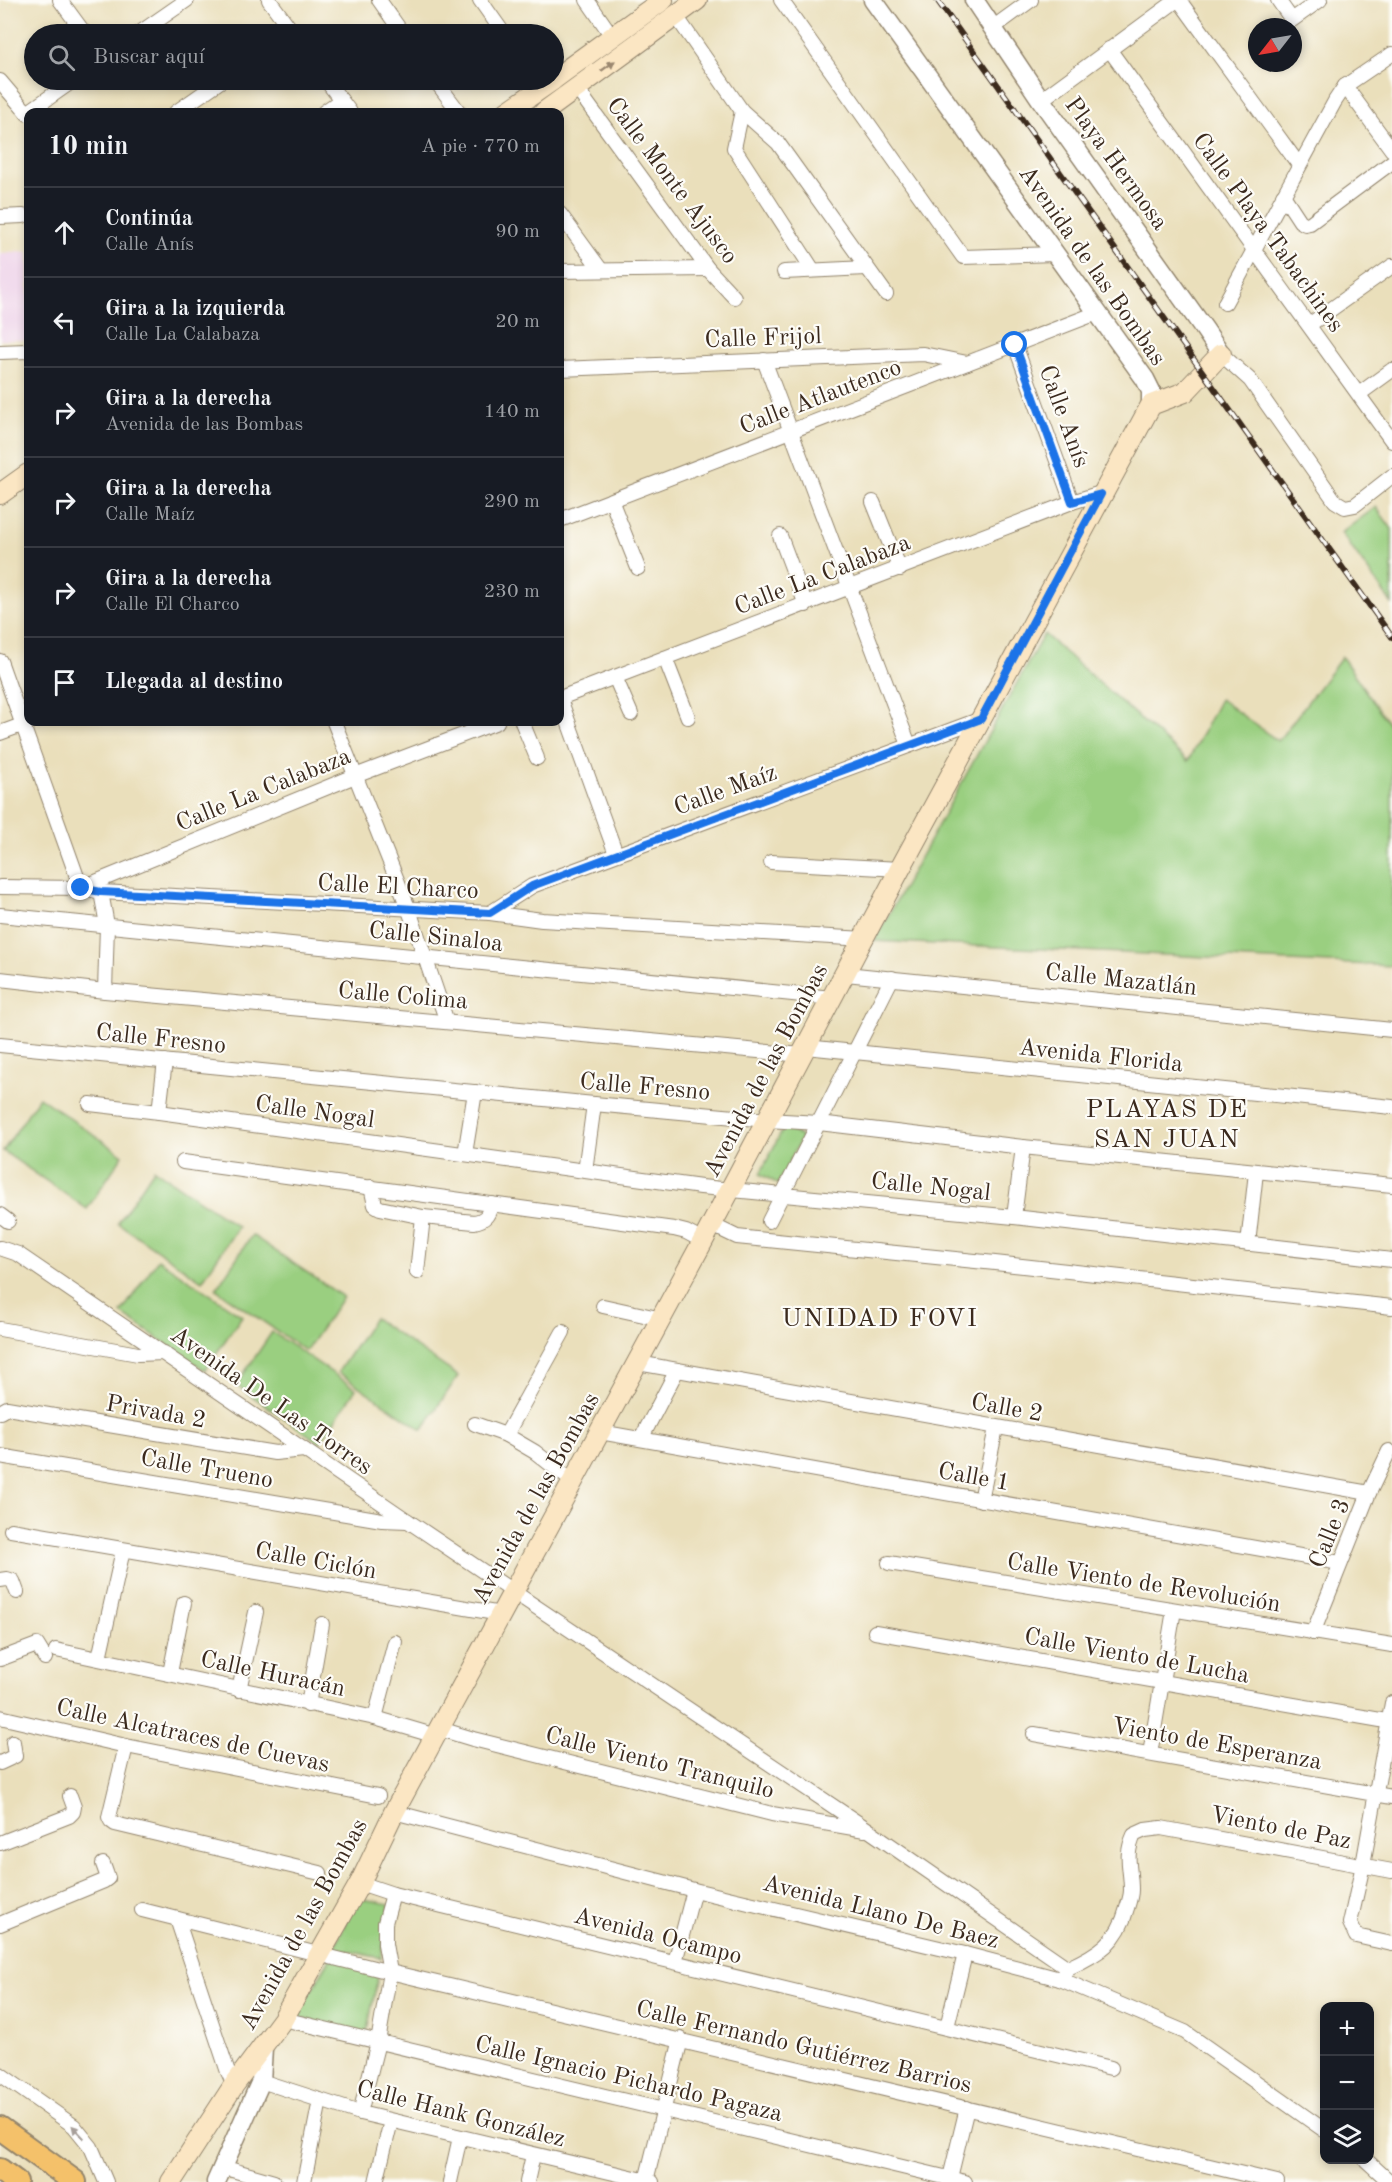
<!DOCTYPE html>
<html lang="es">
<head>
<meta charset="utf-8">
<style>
  :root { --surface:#171b24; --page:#20242c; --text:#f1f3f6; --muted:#9ea1a6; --line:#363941 }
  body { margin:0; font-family:"Old Standard TT",serif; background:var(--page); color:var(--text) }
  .controls { position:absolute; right:18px; bottom:18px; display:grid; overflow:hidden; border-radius:12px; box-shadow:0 3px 9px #0003 }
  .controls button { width:54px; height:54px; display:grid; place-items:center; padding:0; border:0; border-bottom:2px solid var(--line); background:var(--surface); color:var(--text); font:30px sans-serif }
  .compass { position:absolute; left:1248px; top:18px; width:54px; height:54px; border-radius:50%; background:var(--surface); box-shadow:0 3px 9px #0003; rotate:239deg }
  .stop { position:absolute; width:18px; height:18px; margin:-14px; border:4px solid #1a73e8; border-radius:50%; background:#fff }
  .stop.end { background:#1a73e8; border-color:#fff; box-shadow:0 2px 6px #0008 }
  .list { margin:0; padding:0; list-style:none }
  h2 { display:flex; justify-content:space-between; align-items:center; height:78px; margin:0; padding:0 24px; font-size:26px }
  h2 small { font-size:20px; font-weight:400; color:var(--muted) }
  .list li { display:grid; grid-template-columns:39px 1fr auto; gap:18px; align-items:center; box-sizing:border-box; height:90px; padding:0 24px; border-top:2px solid var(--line) }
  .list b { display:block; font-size:22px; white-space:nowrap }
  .list p { margin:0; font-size:20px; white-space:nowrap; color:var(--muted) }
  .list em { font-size:20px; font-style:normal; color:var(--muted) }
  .icon { flex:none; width:33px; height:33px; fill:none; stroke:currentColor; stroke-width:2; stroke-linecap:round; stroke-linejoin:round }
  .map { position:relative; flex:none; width:1392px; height:2182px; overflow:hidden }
  .search { position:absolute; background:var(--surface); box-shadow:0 3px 9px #0003; left:24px; top:24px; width:540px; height:66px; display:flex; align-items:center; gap:15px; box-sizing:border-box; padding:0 21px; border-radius:33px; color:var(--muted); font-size:22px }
  .panel { position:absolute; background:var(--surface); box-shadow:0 3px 9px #0003; left:24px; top:108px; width:540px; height:618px; border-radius:12px }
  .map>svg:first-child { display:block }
  .built { fill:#edd0e9 }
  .green { fill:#9acf80; stroke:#6a7c4f; stroke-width:1.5 }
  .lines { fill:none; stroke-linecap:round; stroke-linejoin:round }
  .minor-casing { stroke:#92846c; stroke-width:16 }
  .tertiary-casing { stroke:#92846c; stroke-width:21 }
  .secondary-casing { stroke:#92846c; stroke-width:22 }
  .trunk-casing { stroke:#92846c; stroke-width:26 }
  .minor { stroke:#fff; stroke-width:14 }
  .tertiary { stroke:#fff; stroke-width:18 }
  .secondary { stroke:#fbe6c3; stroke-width:20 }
  .trunk { stroke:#f4c16a; stroke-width:22 }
  .rail-casing { stroke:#3b2a1e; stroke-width:6 }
  .rail { stroke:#fdfcf7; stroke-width:4; stroke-dasharray:11; stroke-linecap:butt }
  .oneway { fill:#9b8870 }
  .oneway2 { fill:#a79f9a }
  .route { stroke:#1a73e8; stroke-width:8 }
  .labels { text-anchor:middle; stroke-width:4.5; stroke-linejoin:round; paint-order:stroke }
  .street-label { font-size:24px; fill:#3b2a1e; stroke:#fdfcf7 }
  .neighbourhood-label { font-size:26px; letter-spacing:1.5px; fill:#3b2a1e; stroke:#fdfcf7 }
</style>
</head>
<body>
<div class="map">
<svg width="1392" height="2182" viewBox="0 0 1392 2182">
  <rect width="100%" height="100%" fill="#fdfcf7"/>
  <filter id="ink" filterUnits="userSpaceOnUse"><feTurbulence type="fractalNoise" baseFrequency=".0167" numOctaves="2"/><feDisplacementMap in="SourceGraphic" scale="12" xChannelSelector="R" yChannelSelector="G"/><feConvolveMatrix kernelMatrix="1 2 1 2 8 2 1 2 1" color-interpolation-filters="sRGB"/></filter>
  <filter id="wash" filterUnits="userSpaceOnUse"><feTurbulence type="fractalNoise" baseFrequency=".008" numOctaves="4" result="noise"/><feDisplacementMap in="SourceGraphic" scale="24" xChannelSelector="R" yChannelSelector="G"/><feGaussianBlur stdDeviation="1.35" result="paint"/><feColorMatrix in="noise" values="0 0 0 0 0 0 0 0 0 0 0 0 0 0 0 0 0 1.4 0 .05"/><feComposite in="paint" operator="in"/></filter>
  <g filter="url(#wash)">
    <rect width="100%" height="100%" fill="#eadfbb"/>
    <polygon class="built" points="28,252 28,340 0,340 0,253"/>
    <g class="green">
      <polygon points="1376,507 1392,529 1392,604 1341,533"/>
      <polygon points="1044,634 1188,761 1220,699 1278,741 1342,657 1392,729 1392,966 874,941"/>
      <polygon points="39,1097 123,1155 87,1209 3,1151"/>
      <polygon points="784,1127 802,1137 778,1184 760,1174"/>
      <polygon points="154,1169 238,1227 202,1281 118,1223"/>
      <polygon points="252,1235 343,1297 306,1351 216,1289"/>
      <polygon points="158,1259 242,1316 205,1370 121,1313"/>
      <polygon points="374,1318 458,1376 422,1430 338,1372"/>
      <polygon points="272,1332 356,1389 320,1443 236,1385"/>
      <polygon points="357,1898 390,1904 381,1958 334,1948"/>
      <polygon points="331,1957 379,1972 366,2036 296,2017"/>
    </g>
  </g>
  <g filter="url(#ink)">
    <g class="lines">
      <defs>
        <g id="minor">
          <polyline points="60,0 85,34"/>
          <polyline points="269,0 294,34"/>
          <polyline points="379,0 403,34"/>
          <polyline points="480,0 504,34"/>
          <polyline points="587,0 612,36"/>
          <polyline points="781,0 963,257 1055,254"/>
          <polyline points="1179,0 1299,165"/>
          <polyline points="1278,0 1292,20 1320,0"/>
          <polyline points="676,16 742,111 778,143 886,294"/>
          <polyline points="994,27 1031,0"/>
          <polyline points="138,34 187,0"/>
          <polyline points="1109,49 1392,441"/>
          <polyline points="326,80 350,112"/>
          <polyline points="435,80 459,112"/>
          <polyline points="0,81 28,114"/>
          <polyline points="1345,86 1392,150"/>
          <polyline points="577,89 708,269 734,297"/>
          <polyline points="1041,100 1177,0"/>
          <polyline points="742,111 734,148 813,270"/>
          <polyline points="176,112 222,80"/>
          <polyline points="324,112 341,100"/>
          <polyline points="27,113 74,80"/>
          <polyline points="1283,195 1300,221 1305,224 1310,223 1392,162"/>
          <polyline points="560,214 601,270"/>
          <polyline points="0,217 23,216"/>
          <polyline points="560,271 708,269"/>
          <polyline points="784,272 866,268"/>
          <polyline points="1225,303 1335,101 1345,86 1392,54"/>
          <polyline points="1309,325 1392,266"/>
          <polyline points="1015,345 1072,502"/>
          <polyline points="0,352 28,351"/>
          <polyline points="1221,354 1250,380 1335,501 1345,507 1355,505 1392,476"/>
          <polyline points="764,360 909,745"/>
          <polyline points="560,369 923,354 967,363"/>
          <polyline points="1359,394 1392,370"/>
          <polyline points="611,500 638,568"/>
          <polyline points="873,502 900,569"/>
          <polyline points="560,520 1097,313"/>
          <polyline points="780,536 806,605"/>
          <polyline points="665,658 688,717"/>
          <polyline points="0,661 81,888 355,776 497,722"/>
          <polyline points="615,677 631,714"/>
          <polyline points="560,698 1072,502 1101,493"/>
          <polyline points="560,699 616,854"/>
          <polyline points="334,722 409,910 447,1022"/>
          <polyline points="522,722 537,758"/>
          <polyline points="0,733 30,722"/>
          <polyline points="771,862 900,869"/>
          <polyline points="0,887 81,888 101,892 490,913 542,920 865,939"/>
          <polyline points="101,892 107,925 105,991"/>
          <polyline points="490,913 532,886 981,719"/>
          <polyline points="0,915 832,998"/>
          <polyline points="846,974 1392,1030"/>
          <polyline points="0,979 105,991 802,1055"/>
          <polyline points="0,1045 594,1104 767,1120 819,1123 1023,1147 1392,1185"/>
          <polyline points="806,1047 1392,1107"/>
          <polyline points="90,1104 159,1112 701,1187 1014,1217 1392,1260"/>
          <polyline points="159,1112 165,1061"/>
          <polyline points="465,1154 475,1092"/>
          <polyline points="183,1162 674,1229 686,1232 703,1241"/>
          <polyline points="585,1171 594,1104"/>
          <path d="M371,1187L375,1205L380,1208L423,1217L474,1222C486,1220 488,1215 492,1204"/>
          <polyline points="0,1215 8,1221"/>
          <polyline points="1014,1217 1023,1147"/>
          <polyline points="769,1221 892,978"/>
          <polyline points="712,1225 737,1237 995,1263 1392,1307"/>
          <polyline points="1248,1244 1256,1172"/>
          <polyline points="0,1248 18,1254 408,1521 870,1831 1068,1968 1060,1979"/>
          <polyline points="417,1272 423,1217"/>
          <polyline points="603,1306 662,1319"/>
          <polyline points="0,1329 138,1354 164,1353"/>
          <polyline points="638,1363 1369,1493"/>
          <polyline points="0,1412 7,1408 275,1453 304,1450"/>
          <polyline points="475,1424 506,1435 535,1452 573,1482"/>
          <polyline points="600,1432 1340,1563"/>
          <polyline points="506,1435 563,1332"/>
          <polyline points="641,1439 677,1370"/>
          <polyline points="0,1456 382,1520 408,1521"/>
          <polyline points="981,1500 996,1428"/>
          <polyline points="11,1530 501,1614"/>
          <polyline points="889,1563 1392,1645"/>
          <polyline points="0,1580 7,1579 13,1581 17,1592"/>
          <polyline points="875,1632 1392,1722"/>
          <polyline points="1313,1633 1369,1493 1389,1451"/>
          <polyline points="56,1650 375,1718 436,1736"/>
          <polyline points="99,1658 123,1550"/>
          <polyline points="0,1659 37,1645 45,1658"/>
          <polyline points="170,1673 184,1603"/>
          <polyline points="239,1690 256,1612"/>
          <polyline points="1392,1703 1363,1865 1350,1923 1356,1936 1392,1944"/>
          <polyline points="308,1705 322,1624"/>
          <polyline points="0,1717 126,1746 378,1796"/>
          <polyline points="375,1718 395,1642"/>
          <polyline points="440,1729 473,1739 772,1814 865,1830"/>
          <polyline points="1034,1734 1392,1797"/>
          <polyline points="126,1746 109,1817 111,1821 115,1824 320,1873"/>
          <polyline points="1150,1754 1174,1610"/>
          <polyline points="0,1763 15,1756 13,1742"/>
          <polyline points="394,1812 694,1890 965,1954 1060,1979 1185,2032 1324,2130"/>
          <polyline points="0,1843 69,1816 73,1812 74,1807 70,1796"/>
          <polyline points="360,1883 393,1894 1111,2068"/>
          <polyline points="142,1910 390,1972 1277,2182"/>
          <polyline points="177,1919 228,2072 234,2085"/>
          <polyline points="0,1924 104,1881 108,1878 103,1864"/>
          <polyline points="675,1962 694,1890"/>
          <path d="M1068,1968C1099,1954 1118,1942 1127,1908C1129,1902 1131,1896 1131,1890C1131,1867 1124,1857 1134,1835L1145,1830L1161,1828L1392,1871"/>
          <polyline points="283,2019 965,2182"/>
          <polyline points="947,2027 965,1954"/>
          <polyline points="0,2074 74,2126 91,2147 106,2182"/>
          <polyline points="261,2081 360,2113 652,2182"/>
          <polyline points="360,2113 378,2042 390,1972 385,1944 385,1923 393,1894"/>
          <polyline points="1366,2160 1390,2182"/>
          <polyline points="222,2167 274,2182"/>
          <polyline points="646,2181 681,2039"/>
          <polyline points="304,2182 320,2100"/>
          <polyline points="376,2182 391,2121"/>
          <polyline points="450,2182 460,2137"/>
          <polyline points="527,2182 533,2155"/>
          <polyline points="949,2182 967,2108"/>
        </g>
        <g id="tertiary">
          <polyline points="873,0 1145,379 1151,391 1151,405"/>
          <polyline points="974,0 1041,100 1205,330 1221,354"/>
          <polyline points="216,2182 261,2081 263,2048"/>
        </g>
        <g id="secondary">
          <polyline points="554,79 663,0"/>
          <polyline points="507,112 553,80"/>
          <polyline points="544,112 697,0"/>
          <polyline points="0,494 28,474"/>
          <polyline points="171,2182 234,2085 283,2019 360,1883 394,1812 703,1241 900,869 1151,405 1185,392 1221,354"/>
        </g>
        <g id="trunk">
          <polyline points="0,2128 75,2182"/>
          <polyline points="0,2170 16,2182"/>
        </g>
      </defs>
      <use href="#minor" class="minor-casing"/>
      <use href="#tertiary" class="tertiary-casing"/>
      <use href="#secondary" class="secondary-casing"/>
      <use href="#trunk" class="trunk-casing"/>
      <use href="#minor" class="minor"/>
      <use href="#tertiary" class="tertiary"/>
      <use href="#secondary" class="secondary"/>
      <use href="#trunk" class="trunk"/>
      <defs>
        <polyline id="rail" points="937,0 1392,637"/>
      </defs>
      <use href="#rail" class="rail-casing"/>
      <use href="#rail" class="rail"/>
    </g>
    <defs><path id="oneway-solid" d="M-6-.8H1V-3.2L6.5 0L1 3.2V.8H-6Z" transform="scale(1.5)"/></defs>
    <use class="oneway" href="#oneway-solid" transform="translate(608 66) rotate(-36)"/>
    <use class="oneway2" href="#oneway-solid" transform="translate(78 2132) rotate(-133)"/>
  </g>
  <g class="lines" filter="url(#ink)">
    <polyline class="route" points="81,888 101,892 490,913 532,886 981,719 1101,494 1072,502 1015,345"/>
  </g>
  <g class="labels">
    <g class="street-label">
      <text transform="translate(1117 163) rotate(54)" y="8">Playa Hermosa</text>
      <text transform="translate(673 180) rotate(53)" y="8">Calle Monte Ajusco</text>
      <text transform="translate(1269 232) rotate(54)" y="8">Calle Playa Tabachines</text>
      <text transform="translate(1093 265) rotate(55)" y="8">Avenida de las Bombas</text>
      <text transform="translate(763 337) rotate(-2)" y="8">Calle Frijol</text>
      <text transform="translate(820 396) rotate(-21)" y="8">Calle Atlautenco</text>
      <text transform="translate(1065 416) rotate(70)" y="8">Calle Anís</text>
      <text transform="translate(822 574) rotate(-21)" y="8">Calle La Calabaza</text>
      <text transform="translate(263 789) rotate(-22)" y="8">Calle La Calabaza</text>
      <text transform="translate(725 789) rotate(-20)" y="8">Calle Maíz</text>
      <text transform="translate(398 886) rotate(3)" y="8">Calle El Charco</text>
      <text transform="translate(436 936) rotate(6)" y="8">Calle Sinaloa</text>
      <text transform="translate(1121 979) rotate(6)" y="8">Calle Mazatlán</text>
      <text transform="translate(403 995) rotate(5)" y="8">Calle Colima</text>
      <text transform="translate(161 1038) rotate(6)" y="8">Calle Fresno</text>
      <text transform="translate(1101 1055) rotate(6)" y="8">Avenida Florida</text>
      <text transform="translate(765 1070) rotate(-62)" y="8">Avenida de las Bombas</text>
      <text transform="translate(645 1086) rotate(5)" y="8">Calle Fresno</text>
      <text transform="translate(315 1111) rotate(8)" y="8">Calle Nogal</text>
      <text transform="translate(931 1186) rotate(6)" y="8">Calle Nogal</text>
      <text transform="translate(272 1400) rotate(35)" y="8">Avenida De Las Torres</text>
      <text transform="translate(1007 1407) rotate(10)" y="8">Calle 2</text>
      <text transform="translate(156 1411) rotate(10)" y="8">Privada 2</text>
      <text transform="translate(207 1468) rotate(10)" y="8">Calle Trueno</text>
      <text transform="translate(974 1476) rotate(10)" y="8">Calle 1</text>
      <text transform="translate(535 1498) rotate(-61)" y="8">Avenida de las Bombas</text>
      <text transform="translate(1329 1533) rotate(-68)" y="8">Calle 3</text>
      <text transform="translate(316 1560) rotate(10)" y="8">Calle Ciclón</text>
      <text transform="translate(1144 1582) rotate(9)" y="8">Calle Viento de Revolución</text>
      <text transform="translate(1137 1655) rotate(10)" y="8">Calle Viento de Lucha</text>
      <text transform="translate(273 1673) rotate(12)" y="8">Calle Huracán</text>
      <text transform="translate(193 1735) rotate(12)" y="8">Calle Alcatraces de Cuevas</text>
      <text transform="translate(1217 1743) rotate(10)" y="8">Viento de Esperanza</text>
      <text transform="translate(660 1762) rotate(14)" y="8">Calle Viento Tranquilo</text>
      <text transform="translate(1281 1827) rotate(11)" y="8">Viento de Paz</text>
      <text transform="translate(881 1911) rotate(14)" y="8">Avenida Llano De Baez</text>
      <text transform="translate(303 1924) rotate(-61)" y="8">Avenida de las Bombas</text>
      <text transform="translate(658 1935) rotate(14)" y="8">Avenida Ocampo</text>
      <text transform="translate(804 2046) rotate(13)" y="8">Calle Fernando Gutiérrez Barrios</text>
      <text transform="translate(629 2078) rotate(13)" y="8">Calle Ignacio Pichardo Pagaza</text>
      <text transform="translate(461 2113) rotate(14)" y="8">Calle Hank González</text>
    </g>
    <g class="neighbourhood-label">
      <text x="1167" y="1117">PLAYAS DE<tspan x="1167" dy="30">SAN JUAN</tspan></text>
      <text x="880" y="1326">UNIDAD FOVI</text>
    </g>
  </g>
</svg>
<div class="controls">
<button>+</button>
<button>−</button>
<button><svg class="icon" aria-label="layers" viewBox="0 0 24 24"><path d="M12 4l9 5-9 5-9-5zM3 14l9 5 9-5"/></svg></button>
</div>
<svg class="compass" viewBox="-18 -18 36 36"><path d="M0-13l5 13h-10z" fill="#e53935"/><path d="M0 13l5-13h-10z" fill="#9ea1a6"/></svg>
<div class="stop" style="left:1015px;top:345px"></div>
<div class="stop end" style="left:81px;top:888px"></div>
<div class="search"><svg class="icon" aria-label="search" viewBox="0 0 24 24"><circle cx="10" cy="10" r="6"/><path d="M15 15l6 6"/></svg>Buscar aquí</div>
<section class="panel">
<h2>10 min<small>A pie · 770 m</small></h2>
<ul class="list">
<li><svg class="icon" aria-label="ahead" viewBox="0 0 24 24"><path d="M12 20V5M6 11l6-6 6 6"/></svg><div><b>Continúa</b><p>Calle Anís</p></div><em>90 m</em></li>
<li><svg class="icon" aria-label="left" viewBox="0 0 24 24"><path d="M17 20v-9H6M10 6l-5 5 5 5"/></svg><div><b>Gira a la izquierda</b><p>Calle La Calabaza</p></div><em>20 m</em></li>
<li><svg class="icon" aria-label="right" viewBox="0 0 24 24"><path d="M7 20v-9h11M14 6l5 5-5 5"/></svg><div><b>Gira a la derecha</b><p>Avenida de las Bombas</p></div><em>140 m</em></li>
<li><svg class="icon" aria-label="right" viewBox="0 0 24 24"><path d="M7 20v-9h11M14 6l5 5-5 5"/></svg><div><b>Gira a la derecha</b><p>Calle Maíz</p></div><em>290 m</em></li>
<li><svg class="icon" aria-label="right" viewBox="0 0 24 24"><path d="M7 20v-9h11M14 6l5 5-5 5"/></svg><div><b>Gira a la derecha</b><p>Calle El Charco</p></div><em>230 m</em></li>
<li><svg class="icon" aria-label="arrive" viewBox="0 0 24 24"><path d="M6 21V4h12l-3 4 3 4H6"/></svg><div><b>Llegada al destino</b></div></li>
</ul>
</section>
</div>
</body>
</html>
